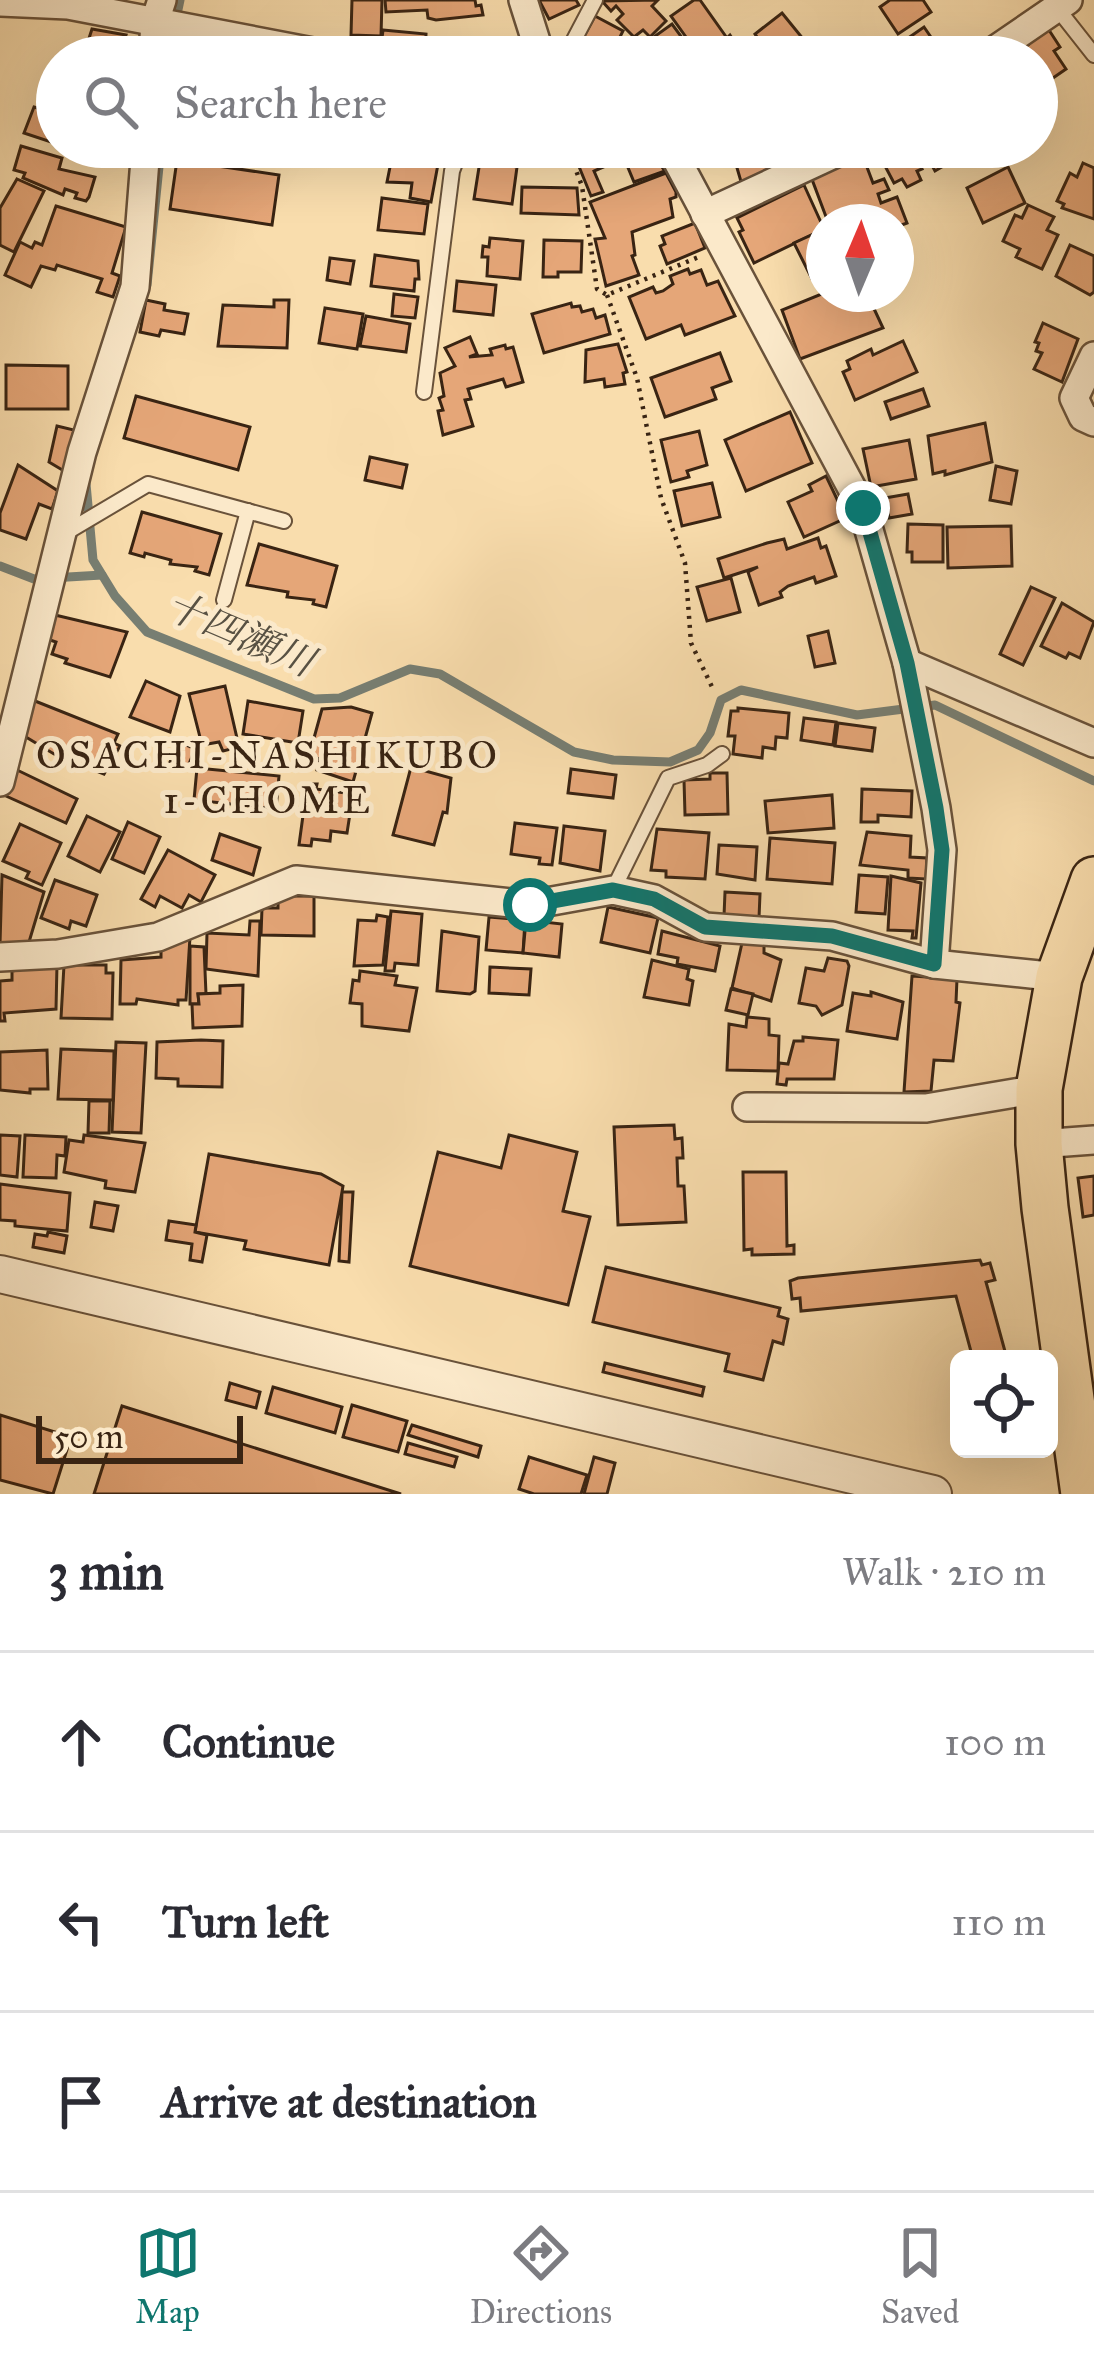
<!DOCTYPE html>
<html lang="en">
<head>
<meta charset="utf-8">
<style>
  :root { --surface:#fff; --page:#f2f2f3; --text:#2b2b33; --muted:#7c7c81; --line:#e1e1e2; --accent:#0f766e }
  body { margin:0; font-family:"IM FELL Great Primer","Noto Serif JP",serif; background:var(--page); color:var(--text) }
  .controls { position:absolute; right:36px; bottom:36px; display:grid; overflow:hidden; border-radius:18px; box-shadow:0 12px 48px #0002 }
  .controls button { width:108px; height:108px; display:grid; place-items:center; padding:0; border:0; border-bottom:3px solid var(--line); background:var(--surface); color:var(--text); font:60px sans-serif }
  .compass { position:absolute; left:806px; top:204px; width:108px; height:108px; border-radius:50%; background:var(--surface); box-shadow:0 12px 48px #0002; rotate:2deg }
  .scale { position:absolute; left:36px; bottom:30px; width:207px; box-sizing:border-box; padding-left:12px; border:6px solid #392413; border-top:0; font-size:33px; line-height:42px; white-space:nowrap; color:#392413; -webkit-text-stroke:9px #fbe9ca; paint-order:stroke }
  .stop { position:absolute; width:36px; height:36px; margin:-27px; border:9px solid #0f766e; border-radius:50%; background:#fff }
  .stop.end { background:#0f766e; border-color:#fff; box-shadow:0 3px 12px #0008 }
  .list { margin:0; padding:0; list-style:none }
  h2 { display:flex; justify-content:space-between; align-items:center; height:156px; margin:0; padding:0 48px; font-size:51px }
  h2 small { font-size:39px; font-weight:400; color:var(--muted) }
  .list li { display:grid; grid-template-columns:78px 1fr auto; gap:36px; align-items:center; box-sizing:border-box; height:180px; padding:0 48px; border-top:3px solid var(--line) }
  .list b { display:block; font-size:45px; white-space:nowrap }
  .list em { font-size:39px; font-style:normal; color:var(--muted) }
  .icon { flex:none; width:66px; height:66px; fill:none; stroke:currentColor; stroke-width:2; stroke-linecap:round; stroke-linejoin:round }
  .map { position:relative; flex:none; width:1094px; height:1494px; overflow:hidden }
  .search { position:absolute; background:var(--surface); box-shadow:0 12px 48px #0002; left:36px; right:36px; top:36px; height:132px; display:flex; align-items:center; gap:30px; box-sizing:border-box; padding:0 42px; border-radius:66px; color:var(--muted); font-size:45px }
  .sheet { height:696px; background:var(--surface) }
  nav { display:flex; justify-content:space-around; align-items:center; box-sizing:border-box; height:168px; border-top:3px solid var(--line); background:var(--surface); font-size:33px; color:var(--muted) }
  nav a { display:grid; justify-items:center; gap:6px }
  nav .on { color:var(--accent) }
  .map>svg:first-child { display:block }
  .lines { fill:none; stroke-linecap:round; stroke-linejoin:round }
  .stream { stroke:#777e72; stroke-width:9 }
  .building { fill:#e5a678; stroke:#392413; stroke-width:3 }
  .service-casing { stroke:#69523a; stroke-width:18 }
  .minor-casing { stroke:#69523a; stroke-width:32 }
  .tertiary-casing { stroke:#69523a; stroke-width:40 }
  .primary-casing { stroke:#392413; stroke-width:50 }
  .path { stroke:#392413; stroke-width:4.5; stroke-dasharray:3 6; stroke-linecap:butt }
  .service { stroke:#fbe9ca; stroke-width:14 }
  .minor { stroke:#fbe9ca; stroke-width:27 }
  .tertiary { stroke:#fbe9ca; stroke-width:36 }
  .primary { stroke:#f9ddad; stroke-width:45 }
  .route { stroke:#0f766e; stroke-width:15 }
  .labels { text-anchor:middle; stroke-width:10; stroke-linejoin:round; paint-order:stroke }
  .water-label { font-size:39px; font-style:italic; fill:#585143; stroke:#fbe9ca }
  .neighbourhood-label { font-size:39px; letter-spacing:3px; fill:#392413; stroke:#fbe9ca }
</style>
</head>
<body>
<div class="map">
<svg width="1094" height="1494" viewBox="0 0 1094 1494">
  <rect width="100%" height="100%" fill="#f9ddad"/>
  <filter id="stains"><feTurbulence type="fractalNoise" baseFrequency=".00167" numOctaves="4"/><feColorMatrix values="0 0 0 0 .2 0 0 0 0 .09 0 0 0 0 .02 0 0 0 .5 -.17"/></filter>
  <radialGradient id="worn" r=".72"><stop offset=".6" stop-color="#630" stop-opacity="0"/><stop offset="1" stop-color="#630" stop-opacity=".3"/></radialGradient>
  <g class="lines">
    <g class="stream">
      <polyline points="168,57 180,0"/>
      <polyline points="147,285 161,147"/>
      <polyline points="86,484 93,560 115,596 147,632 314,699 340,698 410,669 440,674 574,752 613,760 670,762 698,750 710,733 721,700 741,690 857,715 935,705 1094,781"/>
      <polyline points="0,566 34,579 102,575"/>
    </g>
  </g>
  <g class="building">
    <polygon points="352,0 382,0 381,36 351,35"/>
    <polygon points="385,0 475,0 476,6 481,5 483,15 436,20 428,18 427,10 386,12"/>
    <polygon points="539,0 576,0 579,5 549,19"/>
    <polygon points="658,0 652,6 666,21 650,37 643,30 634,37 617,20 623,14 616,6 611,11 602,1"/>
    <polygon points="694,0 700,0 727,38 730,35 736,44 717,57 653,57 644,44 672,24 688,46 691,44 671,16"/>
    <polygon points="890,0 923,0 931,12 898,34 880,7"/>
    <polygon points="782,13 813,51 806,57 766,57 769,55 755,34"/>
    <polygon points="595,16 623,31 610,57 593,57 577,49"/>
    <polygon points="924,27 939,49 928,57 915,57 904,41"/>
    <polygon points="1047,27 1060,47 1054,51 1066,69 1037,89 1037,57 999,57 1020,46 1022,49 1028,45 1025,41"/>
    <polygon points="92,29 126,35 124,41 139,44 137,57 83,57"/>
    <polygon points="383,30 426,34 425,54 375,51 376,37 382,38"/>
    <polygon points="34,107 57,114 57,144 24,133"/>
    <polygon points="21,146 62,158 59,169 95,177 89,197 86,201 75,198 77,193 65,189 63,195 23,178 25,173 14,170"/>
    <polygon points="394,147 441,148 431,202 410,198 412,183 387,182"/>
    <polygon points="571,147 632,147 632,156 649,149 665,171 634,182 624,158 594,171 603,192 591,196"/>
    <polygon points="766,147 788,147 794,160 742,185 735,161"/>
    <polygon points="875,147 911,147 922,169 917,171 921,180 907,187 902,179 894,183"/>
    <polygon points="922,147 967,147 957,153 959,157 935,171"/>
    <polygon points="862,154 873,183 884,179 889,190 878,194 881,203 897,197 907,223 896,227 896,222 878,222 875,216 859,222 828,222 810,174"/>
    <polygon points="177,160 279,175 272,225 170,209"/>
    <polygon points="480,161 517,167 512,204 474,199"/>
    <polygon points="1083,163 1094,168 1094,219 1062,208 1064,204 1057,201 1070,173 1077,177"/>
    <polygon points="1008,167 1025,203 983,223 967,188"/>
    <polygon points="666,173 676,192 676,197 670,199 673,217 632,232 635,255 632,256 639,275 606,286 595,239 605,238 590,202"/>
    <polygon points="17,179 44,191 14,252 0,245 0,208"/>
    <polygon points="804,185 824,229 754,263 739,232 743,230 737,218"/>
    <polygon points="522,187 577,188 579,215 521,213"/>
    <polygon points="382,198 428,204 424,234 378,230"/>
    <polygon points="1028,205 1054,217 1047,230 1058,235 1042,269 1016,257 1020,249 1003,241 1015,215 1022,218"/>
    <polygon points="56,206 126,227 112,273 120,276 113,297 97,292 102,279 57,265 55,270 41,266 31,287 5,275 20,242 32,248 35,242 42,245"/>
    <polygon points="695,223 705,248 667,264 660,246 665,244 662,236"/>
    <polygon points="818,232 824,244 824,273 812,279 794,243"/>
    <polygon points="490,238 523,241 520,279 487,276 488,257 482,257 483,246 489,247"/>
    <polygon points="544,240 582,241 581,272 558,272 558,277 543,277"/>
    <polygon points="1070,245 1094,256 1094,292 1090,295 1056,276"/>
    <polygon points="375,255 418,261 419,279 415,279 414,291 371,286"/>
    <polygon points="330,258 354,261 350,284 327,280"/>
    <polygon points="688,269 690,274 701,270 707,285 718,281 735,316 685,335 681,325 646,339 629,297 653,287 656,293 663,291 673,284 670,276"/>
    <polygon points="457,281 496,285 493,315 454,311"/>
    <polygon points="824,293 851,294 856,306 870,300 883,328 800,359 782,310"/>
    <polygon points="394,294 418,297 415,318 392,316"/>
    <polygon points="146,300 165,304 164,310 188,314 184,334 161,330 159,336 140,332"/>
    <polygon points="274,300 289,300 287,348 218,346 223,305 274,307"/>
    <polygon points="571,303 572,307 580,306 582,312 593,309 596,318 605,315 610,334 544,353 532,314"/>
    <polygon points="325,308 363,314 357,349 319,343"/>
    <polygon points="366,316 410,324 406,352 360,346"/>
    <polygon points="1043,323 1078,339 1062,382 1034,369 1042,353 1036,351 1039,343 1035,342"/>
    <polygon points="470,337 477,354 469,357 492,355 490,349 505,345 506,349 513,347 523,382 506,387 503,379 468,389 471,399 465,400 473,426 443,435 438,411 443,410 439,398 444,396 440,373 455,366 445,348"/>
    <polygon points="903,341 917,372 855,400 843,372 850,369 847,361 871,349 873,355"/>
    <polygon points="618,344 627,372 623,373 625,384 605,387 604,379 585,382 586,350"/>
    <polygon points="720,353 731,381 712,388 716,399 665,417 651,378"/>
    <polygon points="6,365 68,366 68,409 6,409"/>
    <polygon points="923,389 929,406 891,419 885,402"/>
    <polygon points="136,396 250,427 238,470 124,438"/>
    <polygon points="790,412 812,463 746,491 725,440"/>
    <polygon points="985,423 992,462 945,475 945,471 933,474 928,436"/>
    <polygon points="57,426 74,430 64,471 49,462"/>
    <polygon points="699,431 707,465 687,471 689,477 671,482 661,440"/>
    <polygon points="909,440 916,479 871,487 863,449"/>
    <polygon points="370,457 407,465 402,488 365,480"/>
    <polygon points="18,465 58,491 52,509 39,504 26,539 0,530 0,513"/>
    <polygon points="996,466 1017,471 1011,504 990,500"/>
    <polygon points="826,476 846,518 804,537 788,502 812,491 809,485"/>
    <polygon points="712,483 720,517 682,526 674,491"/>
    <polygon points="908,494 912,514 889,518 885,498"/>
    <polygon points="142,512 221,534 209,575 195,571 197,567 170,564 171,560 145,553 144,557 130,553"/>
    <polygon points="908,524 943,525 943,562 912,562 912,552 907,552"/>
    <polygon points="1011,526 1012,566 948,568 947,527"/>
    <polygon points="818,538 821,548 826,546 836,576 816,583 814,577 788,586 780,592 782,597 759,605 748,572 758,567 724,578 718,559 767,543 784,539 787,549"/>
    <polygon points="259,544 337,566 326,607 313,604 314,600 287,597 288,592 247,585"/>
    <polygon points="731,578 740,612 707,621 697,587"/>
    <polygon points="1031,587 1055,598 1023,665 1000,654"/>
    <polygon points="1062,603 1094,622 1080,658 1069,653 1066,658 1041,646"/>
    <polygon points="55,615 127,632 110,677 65,663 67,659 52,654 56,642 47,639"/>
    <polygon points="828,631 835,663 815,667 808,636"/>
    <polygon points="146,681 180,696 170,732 130,717"/>
    <polygon points="225,686 239,747 223,751 219,742 202,745 189,694"/>
    <polygon points="30,699 118,734 114,743 120,746 104,774 54,754 21,734"/>
    <polygon points="248,701 303,711 298,743 243,734"/>
    <polygon points="351,707 372,713 353,782 317,770 320,759 309,756 322,709"/>
    <polygon points="738,708 789,713 787,738 776,737 775,749 763,747 762,758 733,754 735,736 728,736 731,711 738,711"/>
    <polygon points="804,718 836,722 833,745 801,740"/>
    <polygon points="838,723 875,728 872,751 835,746"/>
    <polygon points="179,742 195,749 187,769 170,762"/>
    <polygon points="411,767 451,778 447,813 443,812 434,845 393,835"/>
    <polygon points="197,768 279,776 276,809 194,800"/>
    <polygon points="15,769 77,799 66,823 6,796"/>
    <polygon points="571,769 616,775 613,798 568,793"/>
    <polygon points="710,773 727,773 728,814 685,815 684,780 710,779"/>
    <polygon points="311,784 317,784 316,789 353,794 347,833 331,831 330,841 312,839 311,846 299,845 307,786"/>
    <polygon points="862,789 912,791 911,817 878,815 878,822 861,822"/>
    <polygon points="832,795 834,828 768,833 765,801"/>
    <polygon points="87,816 120,832 100,872 68,856"/>
    <polygon points="128,822 160,837 144,873 112,859"/>
    <polygon points="515,823 557,828 552,865 539,864 540,858 511,854"/>
    <polygon points="20,824 61,843 42,885 26,878 29,872 3,861"/>
    <polygon points="564,826 605,831 600,871 560,863"/>
    <polygon points="657,829 709,833 705,879 666,877 666,871 651,870"/>
    <polygon points="867,832 911,836 910,857 927,858 926,879 908,878 908,870 860,865"/>
    <polygon points="220,834 260,848 253,875 212,860"/>
    <polygon points="770,838 835,843 832,884 767,879"/>
    <polygon points="719,845 757,847 755,880 717,874"/>
    <polygon points="168,850 215,875 201,902 189,895 182,908 160,896 155,907 141,899"/>
    <polygon points="2,875 44,892 29,942 0,944"/>
    <polygon points="859,875 888,877 885,914 856,912"/>
    <polygon points="891,876 921,883 916,938 912,938 913,931 888,930"/>
    <polygon points="55,880 97,895 86,926 71,921 69,929 41,918"/>
    <polygon points="725,892 760,894 759,918 724,916"/>
    <polygon points="283,896 314,896 314,936 261,935 262,908 278,908 278,898"/>
    <polygon points="608,907 658,918 650,953 601,942"/>
    <polygon points="391,911 422,914 418,965 395,963 394,971 385,971"/>
    <polygon points="377,915 388,917 383,965 354,966 358,920 376,921"/>
    <polygon points="489,917 525,920 523,953 486,950"/>
    <polygon points="526,920 562,924 559,957 523,953"/>
    <polygon points="250,921 260,921 258,976 206,969 207,933 249,935"/>
    <polygon points="442,931 479,937 475,991 470,994 437,991"/>
    <polygon points="662,931 720,946 715,971 677,964 678,958 658,954"/>
    <polygon points="190,937 186,1000 178,1000 178,1005 137,999 136,1004 120,1004 121,960 161,957 161,946"/>
    <polygon points="742,943 764,944 764,953 781,960 771,1001 732,988"/>
    <polygon points="190,946 204,947 206,994 198,994 199,1004 190,1004"/>
    <polygon points="828,958 847,961 849,966 842,1005 822,1015 816,1006 799,1003 806,968 824,971"/>
    <polygon points="652,960 689,969 687,979 693,981 689,1005 644,997"/>
    <polygon points="57,964 56,1009 4,1013 5,1021 0,1021 0,981 12,980 12,971"/>
    <polygon points="64,965 106,965 106,973 113,973 112,1019 61,1018"/>
    <polygon points="490,967 531,969 529,995 489,993"/>
    <polygon points="360,971 397,976 395,985 417,988 409,1031 362,1026 362,1004 350,1003 353,980 359,981"/>
    <polygon points="912,976 957,979 956,1002 960,1003 953,1061 934,1060 931,1091 904,1092"/>
    <polygon points="243,985 242,1026 193,1028 192,1004 199,1004 198,994 220,993 220,986"/>
    <polygon points="731,989 753,994 748,1015 726,1010"/>
    <polygon points="871,992 903,1002 897,1039 847,1031 853,993 871,996"/>
    <polygon points="747,1017 769,1019 769,1035 779,1036 778,1071 727,1070 729,1024 746,1027"/>
    <polygon points="803,1037 838,1040 834,1079 787,1079 786,1085 777,1084 779,1063 788,1064 794,1041 803,1041"/>
    <polygon points="201,1040 223,1041 222,1087 178,1086 178,1079 156,1078 157,1042"/>
    <polygon points="116,1042 146,1043 141,1133 112,1132"/>
    <polygon points="61,1049 114,1051 113,1100 58,1099"/>
    <polygon points="47,1050 48,1089 30,1089 30,1093 0,1090 0,1052"/>
    <polygon points="89,1101 110,1101 109,1133 88,1133"/>
    <polygon points="674,1125 675,1139 682,1138 683,1158 677,1158 678,1186 684,1186 686,1222 618,1225 614,1127"/>
    <polygon points="0,1135 20,1136 17,1177 0,1175"/>
    <polygon points="25,1135 66,1137 65,1156 57,1155 56,1178 23,1177"/>
    <polygon points="84,1135 145,1143 135,1192 105,1188 106,1181 64,1172 69,1140 83,1142"/>
    <polygon points="509,1135 577,1152 563,1211 590,1217 568,1305 410,1266 438,1152 501,1168"/>
    <polygon points="209,1154 321,1174 343,1186 342,1192 353,1192 349,1262 339,1261 342,1192 329,1265 244,1249 246,1241 195,1232"/>
    <polygon points="743,1172 786,1172 787,1246 794,1245 794,1254 752,1255 752,1249 744,1250"/>
    <polygon points="1094,1176 1094,1215 1083,1217 1078,1178"/>
    <polygon points="0,1184 70,1193 67,1231 15,1226 15,1221 0,1220"/>
    <polygon points="95,1202 118,1206 113,1231 91,1227"/>
    <polygon points="169,1221 196,1225 195,1232 207,1235 202,1262 190,1260 192,1244 166,1240"/>
    <polygon points="48,1232 67,1236 64,1253 33,1247 35,1234 47,1236"/>
    <polygon points="980,1260 982,1265 990,1263 995,1280 986,1282 1006,1355 991,1359 973,1359 956,1296 801,1311 800,1298 792,1299 790,1281 798,1278"/>
    <polygon points="606,1267 780,1308 778,1316 788,1319 783,1344 773,1341 763,1380 725,1371 729,1354 593,1322"/>
    <polygon points="605,1363 704,1387 702,1396 603,1372"/>
    <polygon points="230,1383 260,1392 256,1408 226,1400"/>
    <polygon points="273,1387 342,1407 335,1433 266,1413"/>
    <polygon points="352,1405 407,1421 398,1452 343,1437"/>
    <polygon points="122,1406 401,1494 94,1494"/>
    <polygon points="0,1415 71,1437 53,1494 0,1480"/>
    <polygon points="412,1425 481,1446 478,1457 408,1435"/>
    <polygon points="408,1443 457,1457 454,1467 405,1454"/>
    <polygon points="529,1457 587,1475 581,1494 534,1494 519,1489"/>
    <polygon points="594,1457 615,1463 607,1494 584,1494"/>
  </g>
  <g class="lines">
    <defs>
      <g id="service">
        <polyline points="1057,8 1094,55"/>
        <polyline points="565,57 595,0"/>
        <polyline points="424,392 452,171 461,147"/>
        <polyline points="62,535 148,484 284,521"/>
        <polyline points="224,600 248,511"/>
        <polyline points="613,890 668,778 707,765 722,754"/>
      </g>
      <g id="minor">
        <polyline points="523,0 541,57"/>
        <polyline points="0,2 68,5 339,57"/>
        <polyline points="153,57 155,21 162,0"/>
        <polyline points="985,57 1068,0"/>
        <polyline points="670,147 863,509 907,663 936,808 942,850 934,964"/>
        <polyline points="705,214 849,147"/>
        <polyline points="1094,356 1074,398 1083,417 1094,422"/>
        <polyline points="907,663 1094,743"/>
        <polyline points="0,782 82,452 135,287 146,147"/>
        <polyline points="0,957 58,954 158,937 296,880 530,905 613,890 654,899 705,927 832,936 934,964 1059,977"/>
        <polyline points="747,1107 926,1108 1039,1089"/>
        <polyline points="1039,1144 1094,1140"/>
      </g>
      <polyline id="tertiary" points="0,1274 933,1494"/>
      <polyline id="primary" points="1084,1494 1045,1208 1039,1144 1039,1089 1059,977 1094,880"/>
    </defs>
    <use href="#service" class="service-casing"/>
    <use href="#minor" class="minor-casing"/>
    <use href="#tertiary" class="tertiary-casing"/>
    <use href="#primary" class="primary-casing"/>
    <g class="path">
      <polyline points="567,147 582,186 597,289 607,295 701,256"/>
      <polyline points="607,295 637,378 661,498 685,563 691,643 714,691"/>
    </g>
    <use href="#service" class="service"/>
    <use href="#minor" class="minor"/>
    <use href="#tertiary" class="tertiary"/>
    <use href="#primary" class="primary"/>
  </g>
  <g class="lines">
    <polyline class="route" points="530,905 613,890 654,899 705,927 832,936 934,964 942,850 936,808 907,663 863,508"/>
  </g>
  <g class="labels">
    <g class="water-label">
      <text transform="translate(240 633) rotate(23)" y="14">十四瀬川</text>
    </g>
    <g class="neighbourhood-label">
      <text x="268" y="768">OSACHI-NASHIKUBO<tspan x="268" dy="45">1-CHOME</tspan></text>
    </g>
  </g>
  <rect width="100%" height="100%" filter="url(#stains)"/>
  <rect width="100%" height="100%" fill="url(#worn)"/>
</svg>
<div class="controls">
<button><svg class="icon" aria-label="locate" viewBox="0 0 24 24"><circle cx="12" cy="12" r="6"/><path d="M12 2v4M12 18v4M2 12h4M18 12h4"/></svg></button>
</div>
<svg class="compass" viewBox="-18 -18 36 36"><path d="M0-13l5 13h-10z" fill="#e53935"/><path d="M0 13l5-13h-10z" fill="#7c7c81"/></svg>
<div class="scale">50 m</div>
<div class="stop" style="left:530px;top:905px"></div>
<div class="stop end" style="left:863px;top:508px"></div>
<div class="search"><svg class="icon" aria-label="search" viewBox="0 0 24 24"><circle cx="10" cy="10" r="6"/><path d="M15 15l6 6"/></svg>Search here</div>
</div>
<section class="sheet">
<h2>3 min<small>Walk · 210 m</small></h2>
<ul class="list">
<li><svg class="icon" aria-label="ahead" viewBox="0 0 24 24"><path d="M12 20V5M6 11l6-6 6 6"/></svg><div><b>Continue</b></div><em>100 m</em></li>
<li><svg class="icon" aria-label="left" viewBox="0 0 24 24"><path d="M17 20v-9H6M10 6l-5 5 5 5"/></svg><div><b>Turn left</b></div><em>110 m</em></li>
<li><svg class="icon" aria-label="arrive" viewBox="0 0 24 24"><path d="M6 21V4h12l-3 4 3 4H6"/></svg><div><b>Arrive at destination</b></div></li>
</ul>
</section>
<nav>
<a class="on"><svg class="icon" aria-label="map" viewBox="0 0 24 24"><path d="M3 6l6-2 6 2 6-2v14l-6 2-6-2-6 2zM9 4v14M15 6v14"/></svg>Map</a>
<a><svg class="icon" aria-label="directions" viewBox="0 0 24 24"><path d="M12 3l9 9-9 9-9-9zM9 14v-3h6M13 9l2 2-2 2"/></svg>Directions</a>
<a><svg class="icon" aria-label="saved" viewBox="0 0 24 24"><path d="M7 4h10v16l-5-4-5 4z"/></svg>Saved</a>
</nav>
</body>
</html>
